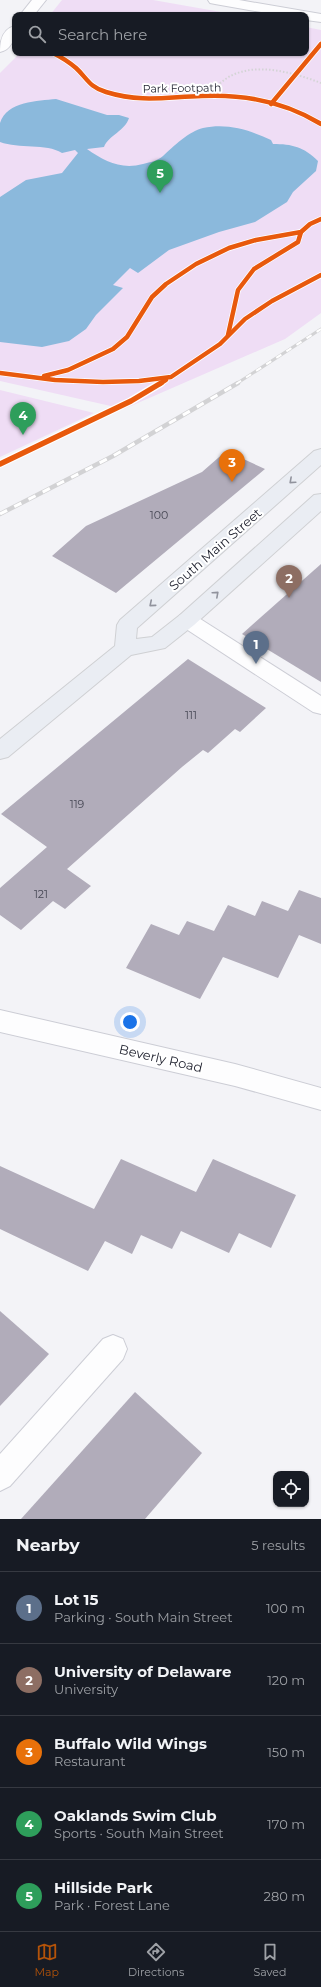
<!DOCTYPE html>
<html lang="en">
<head>
<meta charset="utf-8">
<style>
  :root { --surface:#171b24; --page:#20242c; --text:#f1f3f6; --muted:#9ea1a6; --line:#363941; --accent:#b45309 }
  body { margin:0; font-family:Montserrat,sans-serif; background:var(--page); color:var(--text) }
  .controls { position:absolute; right:12px; bottom:12px; display:grid; overflow:hidden; border-radius:8px; box-shadow:0 1px 3px #0004 }
  .controls button { width:36px; height:36px; display:grid; place-items:center; padding:0; border:0; border-bottom:1px solid var(--line); background:var(--surface); color:var(--text); font:20px sans-serif }
  .you { position:absolute; left:130px; top:1022px; width:14px; height:14px; margin:-10px; border:3px solid #fff; border-radius:50%; background:#1a73e8; box-shadow:0 0 0 6px #1a73e833 }
  .badge { display:grid; place-items:center; width:26px; height:26px; border-radius:50%; background:var(--accent); color:#fff; font-size:13px; font-weight:700 }
  .pin { position:absolute; translate:-50% -33px; filter:drop-shadow(0 1px 2px #0008) }
  .pin::after { content:''; position:absolute; top:21px; width:14px; height:12px; background:inherit; clip-path:polygon(0 0,100% 0,50% 100%) }
  .list { margin:0; padding:0; list-style:none }
  h2 { display:flex; justify-content:space-between; align-items:center; height:52px; margin:0; padding:0 16px; font-size:17px }
  h2 small { font-size:13px; font-weight:400; color:var(--muted) }
  .list li { display:grid; grid-template-columns:26px 1fr auto; gap:12px; align-items:center; box-sizing:border-box; height:72px; padding:0 16px; border-top:1px solid var(--line) }
  .list b { display:block; font-size:15px; white-space:nowrap }
  .list p { margin:0; font-size:13px; white-space:nowrap; color:var(--muted) }
  .list em { font-size:13px; font-style:normal; color:var(--muted) }
  .icon { flex:none; width:22px; height:22px; fill:none; stroke:currentColor; stroke-width:2; stroke-linecap:round; stroke-linejoin:round }
  .map { position:relative; flex:none; width:321px; height:1519px; overflow:hidden }
  .search { position:absolute; background:var(--surface); box-shadow:0 1px 3px #0004; left:12px; right:12px; top:12px; height:44px; display:flex; align-items:center; gap:10px; box-sizing:border-box; padding:0 14px; border-radius:8px; color:var(--muted); font-size:15px }
  .sheet { height:412px; background:var(--surface) }
  nav { display:flex; justify-content:space-around; align-items:center; box-sizing:border-box; height:56px; border-top:1px solid var(--line); background:var(--surface); font-size:11px; color:var(--muted) }
  nav a { display:grid; justify-items:center; gap:2px }
  nav .on { color:var(--accent) }
  .map>svg:first-child { display:block }
  .green { fill:#efddf5 }
  .water { fill:#8bb9dc }
  .building { fill:#b1acba }
  .lines { fill:none; stroke-linecap:round; stroke-linejoin:round }
  .minor-casing { stroke:#cccdd5; stroke-width:2 }
  .major-casing { stroke:#cfd0d3; stroke-width:2 }
  .path { stroke:#d4d4d6; stroke-width:2; stroke-dasharray:1.5 2; stroke-linecap:butt }
  .minor { fill:#fdfdfe; fill-rule:evenodd }
  .major { fill:#eaedf3; fill-rule:evenodd }
  .rail-far1-casing { stroke:#d2d2d4; stroke-width:3 }
  .rail-casing { stroke:#d2d2d4; stroke-width:4.5 }
  .rail-far1 { stroke:#fff; stroke-width:2; stroke-dasharray:6; stroke-linecap:butt }
  .rail { stroke:#fff; stroke-width:3; stroke-dasharray:8; stroke-linecap:butt }
  .cycleway-far1-casing { stroke:#fff; stroke-width:6 }
  .cycleway-casing { stroke:#fff; stroke-width:8 }
  .cycleway-far1 { stroke:#e8590c; stroke-width:4.5 }
  .cycleway { stroke:#e8590c; stroke-width:5.5 }
  .oneway { stroke:#91939d }
  .labels { text-anchor:middle; stroke-width:4; stroke-linejoin:round; paint-order:stroke }
  .far-street-label { font-size:11px; fill:#242633; stroke:#fff }
  .number-label { font-size:11px; fill:#474855 }
  .street-label { font-size:13px; fill:#242633; stroke:#fff }
</style>
</head>
<body>
<div class="map">
<svg width="321" height="1519" viewBox="0 0 321 1519">
  <rect width="100%" height="100%" fill="#f3f3f7"/>
  <g class="green">
    <polygon points="62,0 153,0 238,15 50,15"/>
    <polygon points="306,27 321,30 321,313 285,339 124,409 0,381 0,73 20,53 306,53"/>
    <polygon points="0,390 94,413 0,457"/>
  </g>
  <path class="water" d="M56,99L107,115H119L129,118C125,131 109,135 104,147L87,149C104,161 121,170 143,164C151,162 157,161 163,156C173,147 189,131 203,128C228,123 249,130 271,140L273,144C292,144 304,147 318,161L316,171L293,192L287,202L255,222L219,232L169,250L138,273L130,268L113,285L123,288L96,315L86,329L69,341L42,347L0,342V197L26,180L62,173L78,153L75,150L62,153C46,143 19,149 0,142C0,136 0,128 0,123C7,101 38,101 56,99Z"/>
  <g class="building">
    <polygon points="226,451 265,469 116,593 52,556 86,526 202,472"/>
    <polygon points="321,564 321,682 242,634"/>
    <polygon points="188,659 266,708 240,732 235,729 208,753 203,750 182,767 67,869 91,886 65,909 53,901 21,930 0,915 0,888 47,847 1,814"/>
    <polygon points="299,890 321,898 321,944 299,935 278,978 223,957 200,999 126,968 151,924 179,935 187,921 214,931 228,905 255,916 262,901 288,911"/>
    <polygon points="121,1159 196,1192 213,1159 296,1195 271,1248 239,1233 229,1253 181,1231 172,1249 141,1235 132,1254 105,1241 88,1271 0,1229 0,1166 94,1209"/>
    <polygon points="0,1311 49,1354 0,1406"/>
    <polygon points="135,1392 202,1453 145,1519 21,1519"/>
  </g>
  <g class="lines">
    <defs>
      <g id="minor">
        <polygon points="32,0 46,0 34,15 20,15"/>
        <polygon points="208,0 239,0 321,14 321,22 306,20 306,15 278,15 215,4 210,3"/>
        <path d="M15,26C15,37 13,49 0,52C0,41 2,29 15,26Z"/>
        <polygon points="187,613 194,615 321,696 321,714 313,712 180,625 177,620 180,615"/>
        <polygon points="0,1010 235,1064 321,1088 321,1110 235,1086 0,1032"/>
        <polygon points="113,1335 123,1339 127,1349 123,1359 10,1486 0,1491 0,1454 103,1339"/>
      </g>
      <polygon id="major" points="321,449 321,465 137,628 136,639 152,637 180,615 314,495 321,494 321,511 194,625 165,648 131,655 8,757 0,759 0,739 115,646 117,625 120,620 314,451"/>
    </defs>
    <use href="#minor" class="minor-casing"/>
    <use href="#major" class="major-casing"/>
    <path class="path" d="M209,97C233,56 284,69 321,83"/>
    <use href="#minor" class="minor"/>
    <use href="#major" class="major"/>
    <defs>
      <polyline id="rail-far1" points="236,384 321,329"/>
      <polyline id="rail" points="0,514 113,456 238,383"/>
    </defs>
    <use href="#rail-far1" class="rail-far1-casing"/>
    <use href="#rail" class="rail-casing"/>
    <use href="#rail-far1" class="rail-far1"/>
    <use href="#rail" class="rail"/>
    <defs>
      <g id="cycleway-far1">
        <path d="M53,53C61,57 69,62 76,68C87,78 89,87 106,92C142,103 166,97 202,96C244,94 285,102 321,124"/>
        <polyline points="271,104 321,44"/>
        <polyline points="228,335 238,290 254,269 298,242 301,232"/>
        <polyline points="0,373 55,380 103,382 139,381 171,377 220,344 245,319 272,301 321,275"/>
        <polyline points="44,376 68,370 113,349 127,337 152,297 166,284 196,264 229,248 256,240 301,232 310,224 321,219"/>
        <polyline points="160,384 166,380"/>
      </g>
      <polyline id="cycleway" points="0,464 131,401 161,383"/>
    </defs>
    <use href="#cycleway-far1" class="cycleway-far1-casing"/>
    <use href="#cycleway" class="cycleway-casing"/>
    <use href="#cycleway-far1" class="cycleway-far1"/>
    <use href="#cycleway" class="cycleway"/>
  </g>
  <defs><path id="oneway-chevron" d="M-2-3.5L2.5 0L-2 3.5" fill="none" stroke-width="1.6" stroke-linecap="round" stroke-linejoin="round"/></defs>
  <g class="oneway">
    <use href="#oneway-chevron" transform="translate(292 481) rotate(138)"/>
    <use href="#oneway-chevron" transform="translate(216 594) rotate(-42)"/>
    <use href="#oneway-chevron" transform="translate(152 604) rotate(140)"/>
  </g>
  <g class="labels">
    <g class="far-street-label">
      <text transform="translate(182 88) rotate(-1)" y="4">Park Footpath</text>
    </g>
    <g class="number-label">
      <text x="159" y="519">100</text>
      <text x="191" y="719">111</text>
      <text x="77" y="808">119</text>
      <text x="41" y="898">121</text>
    </g>
    <g class="street-label">
      <text transform="translate(215 549) rotate(-41)" y="5">South Main Street</text>
      <text transform="translate(161 1058) rotate(13)" y="5">Beverly Road</text>
    </g>
  </g>
</svg>
<div class="controls">
<button><svg class="icon" aria-label="locate" viewBox="0 0 24 24"><circle cx="12" cy="12" r="6"/><path d="M12 2v4M12 18v4M2 12h4M18 12h4"/></svg></button>
</div>
<div class="you"></div>
<div class="pin badge" style="left:256px;top:664px;background:#5c6f8a">1</div>
<div class="pin badge" style="left:289px;top:598px;background:#8d6e63">2</div>
<div class="pin badge" style="left:232px;top:482px;background:#e8710a">3</div>
<div class="pin badge" style="left:23px;top:435px;background:#2e9e5b">4</div>
<div class="pin badge" style="left:160px;top:193px;background:#2e9e5b">5</div>
<div class="search"><svg class="icon" aria-label="search" viewBox="0 0 24 24"><circle cx="10" cy="10" r="6"/><path d="M15 15l6 6"/></svg>Search here</div>
</div>
<section class="sheet">
<h2>Nearby<small>5 results</small></h2>
<ul class="list">
<li><span class="badge" style="background:#5c6f8a">1</span><div><b>Lot 15</b><p>Parking · South Main Street</p></div><em>100 m</em></li>
<li><span class="badge" style="background:#8d6e63">2</span><div><b>University of Delaware</b><p>University</p></div><em>120 m</em></li>
<li><span class="badge" style="background:#e8710a">3</span><div><b>Buffalo Wild Wings</b><p>Restaurant</p></div><em>150 m</em></li>
<li><span class="badge" style="background:#2e9e5b">4</span><div><b>Oaklands Swim Club</b><p>Sports · South Main Street</p></div><em>170 m</em></li>
<li><span class="badge" style="background:#2e9e5b">5</span><div><b>Hillside Park</b><p>Park · Forest Lane</p></div><em>280 m</em></li>
</ul>
</section>
<nav>
<a class="on"><svg class="icon" aria-label="map" viewBox="0 0 24 24"><path d="M3 6l6-2 6 2 6-2v14l-6 2-6-2-6 2zM9 4v14M15 6v14"/></svg>Map</a>
<a><svg class="icon" aria-label="directions" viewBox="0 0 24 24"><path d="M12 3l9 9-9 9-9-9zM9 14v-3h6M13 9l2 2-2 2"/></svg>Directions</a>
<a><svg class="icon" aria-label="saved" viewBox="0 0 24 24"><path d="M7 4h10v16l-5-4-5 4z"/></svg>Saved</a>
</nav>
</body>
</html>
